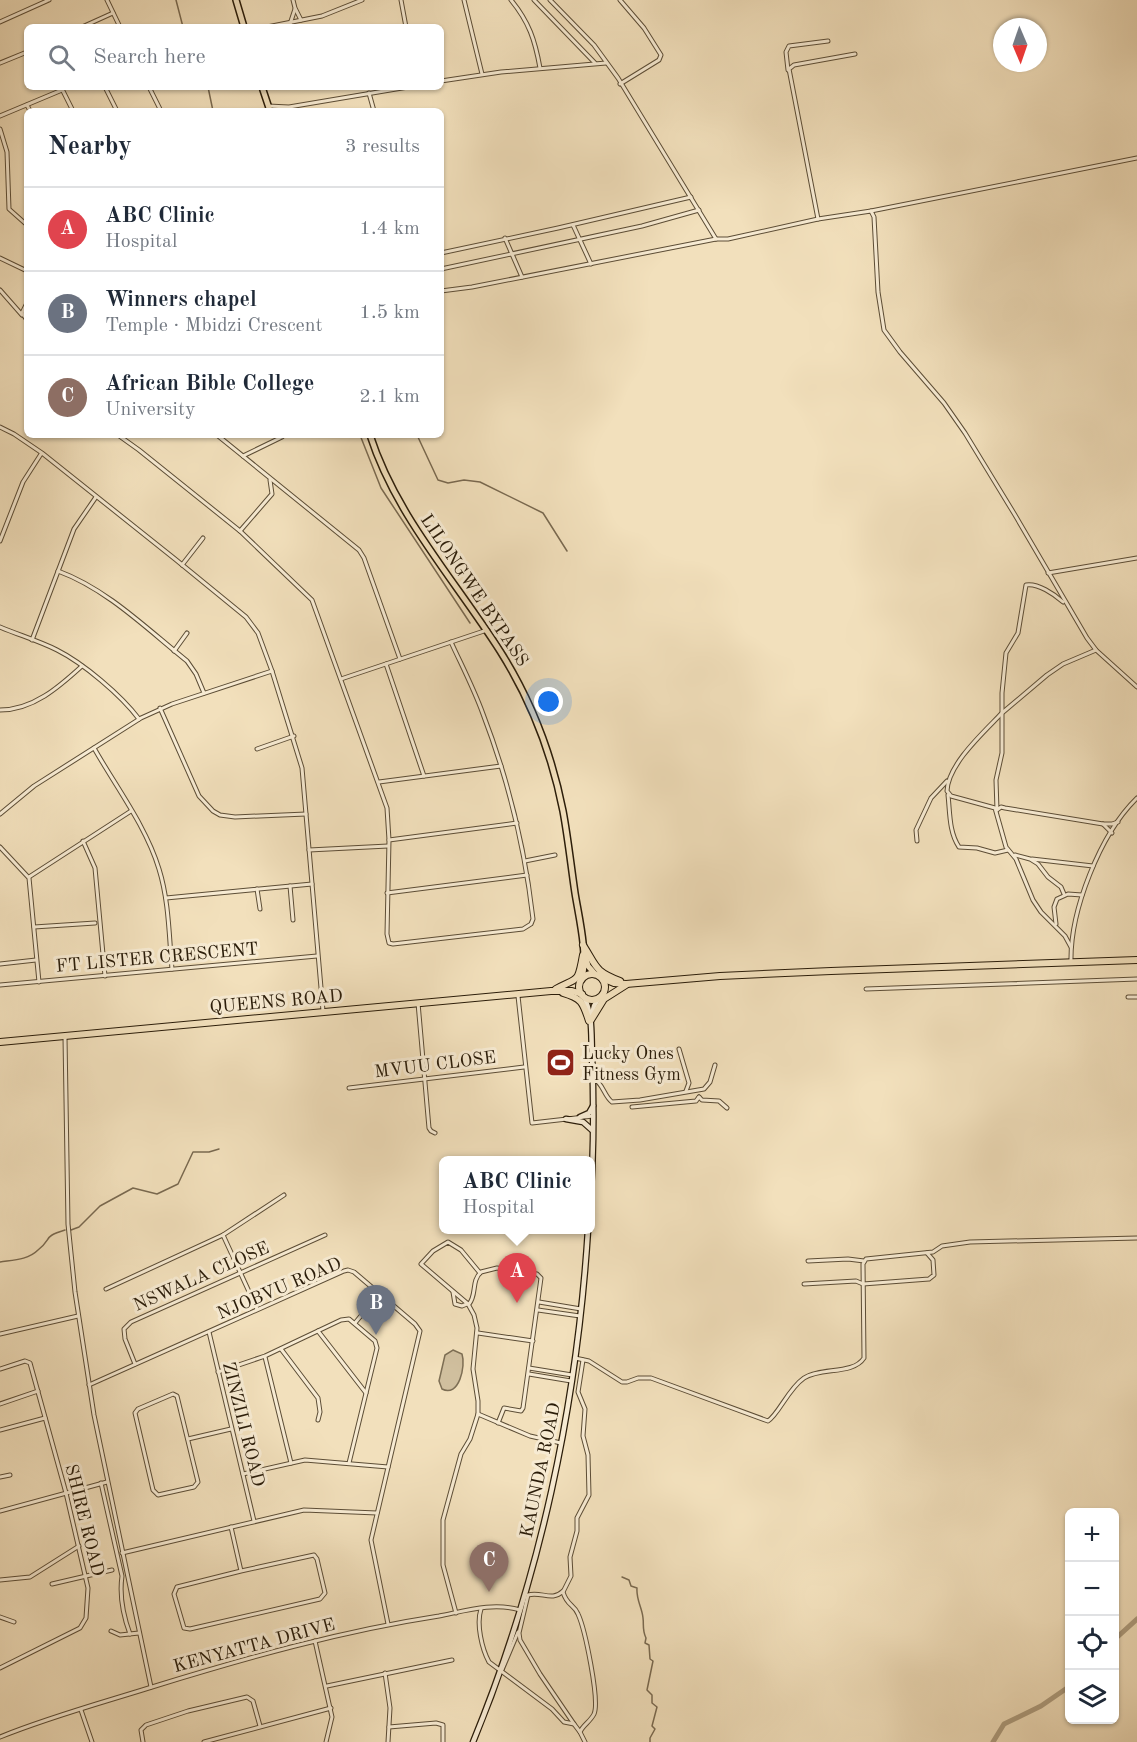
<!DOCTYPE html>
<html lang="en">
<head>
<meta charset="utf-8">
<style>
  :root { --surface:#fff; --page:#f2f2f3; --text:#1f2937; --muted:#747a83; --line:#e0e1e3; --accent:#8f2418 }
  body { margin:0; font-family:"Old Standard TT",serif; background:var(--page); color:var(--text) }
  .controls { position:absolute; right:18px; bottom:18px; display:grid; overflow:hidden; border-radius:9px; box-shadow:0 2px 4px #0004 }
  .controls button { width:54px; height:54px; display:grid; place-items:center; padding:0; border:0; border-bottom:2px solid var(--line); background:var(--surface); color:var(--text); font:30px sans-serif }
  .compass { position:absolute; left:993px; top:18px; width:54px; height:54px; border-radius:50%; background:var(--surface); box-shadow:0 2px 4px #0004; rotate:178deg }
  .you { position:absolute; left:549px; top:702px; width:21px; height:21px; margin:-15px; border:4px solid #fff; border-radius:50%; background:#1a73e8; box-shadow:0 0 0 9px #1a73e833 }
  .badge { display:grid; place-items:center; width:39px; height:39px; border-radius:50%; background:var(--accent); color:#fff; font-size:20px; font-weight:700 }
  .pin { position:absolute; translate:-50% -50px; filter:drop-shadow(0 2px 3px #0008) }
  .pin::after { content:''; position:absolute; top:32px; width:21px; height:18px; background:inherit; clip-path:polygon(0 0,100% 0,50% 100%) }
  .popup { position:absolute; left:439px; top:1156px; width:156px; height:78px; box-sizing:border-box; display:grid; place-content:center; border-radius:9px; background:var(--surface); filter:drop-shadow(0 2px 4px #0005); font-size:20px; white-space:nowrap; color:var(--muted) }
  .popup b { font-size:22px; color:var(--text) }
  .popup::after { content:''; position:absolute; left:50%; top:100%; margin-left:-12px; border:12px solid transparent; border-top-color:var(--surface) }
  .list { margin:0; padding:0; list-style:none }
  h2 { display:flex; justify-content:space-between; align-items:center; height:78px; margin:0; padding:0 24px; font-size:26px }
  h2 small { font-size:20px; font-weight:400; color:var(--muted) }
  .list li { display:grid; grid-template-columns:39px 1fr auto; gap:18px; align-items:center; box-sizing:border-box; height:84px; padding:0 24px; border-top:2px solid var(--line) }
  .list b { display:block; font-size:22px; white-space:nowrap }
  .list p { margin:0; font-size:20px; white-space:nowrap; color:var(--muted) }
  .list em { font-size:20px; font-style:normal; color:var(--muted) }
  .icon { flex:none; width:33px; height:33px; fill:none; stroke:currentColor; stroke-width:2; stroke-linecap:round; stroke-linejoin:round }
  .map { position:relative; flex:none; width:1137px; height:1742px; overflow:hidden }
  .search { position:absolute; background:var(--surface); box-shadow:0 2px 4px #0004; left:24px; top:24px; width:420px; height:66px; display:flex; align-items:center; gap:15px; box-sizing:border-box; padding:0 21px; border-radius:9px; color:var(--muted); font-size:22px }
  .panel { position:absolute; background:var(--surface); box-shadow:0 2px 4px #0004; left:24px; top:108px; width:420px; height:330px; border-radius:9px }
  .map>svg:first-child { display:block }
  .green { fill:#d0bf9e; stroke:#7d6e54; stroke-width:1.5 }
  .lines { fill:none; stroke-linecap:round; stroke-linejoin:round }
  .stream { stroke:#796950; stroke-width:1.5 }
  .river { stroke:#ae9d7f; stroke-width:5 }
  .minor-casing { stroke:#5c4d36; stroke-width:5 }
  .secondary-casing { stroke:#2a1c09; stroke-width:7 }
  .primary-casing { stroke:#2a1c09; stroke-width:8 }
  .trunk-casing { stroke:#2a1c09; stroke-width:8 }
  .minor { stroke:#f7ebd3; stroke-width:3 }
  .secondary { stroke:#f7ebd3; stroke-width:4.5 }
  .primary { stroke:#f2e0bc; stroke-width:5 }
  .trunk { stroke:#f2e0bc; stroke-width:6 }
  .labels { text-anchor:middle; stroke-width:6; stroke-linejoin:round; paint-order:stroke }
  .street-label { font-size:18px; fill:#2a1c09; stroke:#f7ebd3 }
  .poi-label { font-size:18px; fill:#2a1c09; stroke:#f7ebd3; text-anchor:start }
</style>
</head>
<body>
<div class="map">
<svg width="1137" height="1742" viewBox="0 0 1137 1742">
  <rect width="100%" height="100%" fill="#f2e0bc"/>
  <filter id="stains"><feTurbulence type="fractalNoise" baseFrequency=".00333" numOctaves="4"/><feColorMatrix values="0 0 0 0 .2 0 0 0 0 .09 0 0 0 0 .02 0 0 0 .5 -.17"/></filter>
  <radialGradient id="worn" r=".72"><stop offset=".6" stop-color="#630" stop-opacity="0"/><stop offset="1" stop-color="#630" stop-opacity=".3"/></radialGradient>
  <path class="green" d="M453,1350L462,1354C466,1366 459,1398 442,1389L439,1381L445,1355Z"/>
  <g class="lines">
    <g class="stream">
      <polyline points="176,0 183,27"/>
      <polyline points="208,87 213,111"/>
      <polyline points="360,435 381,488 470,623"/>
      <polyline points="417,435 438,480 448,483 464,480 480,482 543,513 567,551"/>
      <polyline points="71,1230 79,1227 100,1206 133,1188 157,1194 178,1184 193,1152 209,1152 219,1149"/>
      <path d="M0,1262C13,1260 28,1260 38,1250C53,1238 42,1237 65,1230"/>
      <path d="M622,1577L629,1580L631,1586L637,1588C636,1600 642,1607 643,1618C644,1625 642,1630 646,1638L645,1643L649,1645L650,1659L653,1661L647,1690L652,1695V1703L657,1707L652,1726L655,1729L650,1738V1742"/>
    </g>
    <g class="river">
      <polyline points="1114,1640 1137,1619"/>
      <polyline points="993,1742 1004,1724 1041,1706 1070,1686"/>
    </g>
    <defs>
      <g id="minor">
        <polyline points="107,0 120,27"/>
        <polyline points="293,0 295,8 301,20"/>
        <polyline points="401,0 406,27"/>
        <polyline points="464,0 482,74"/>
        <path d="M511,0C529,22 535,40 540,68"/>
        <polyline points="534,0 595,63"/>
        <polyline points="550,0 594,45 618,78 716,239"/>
        <polyline points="0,22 49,0"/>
        <polyline points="82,27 113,13"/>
        <polyline points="267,27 322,16 362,0"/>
        <polyline points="289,27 295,9"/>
        <polyline points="0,63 27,52"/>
        <polyline points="788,70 786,52 789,46 828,41"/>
        <polyline points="441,81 501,72 606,63"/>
        <polyline points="620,84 659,60 661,55 644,28 620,0"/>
        <polyline points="61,87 73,111"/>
        <polyline points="105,87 117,111"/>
        <polyline points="149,87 161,111"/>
        <polyline points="369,93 374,111"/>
        <polyline points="27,105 30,111"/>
        <polyline points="268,106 289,107 408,87"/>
        <polyline points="0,116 62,90"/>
        <polyline points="0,129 7,152 9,209 27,225"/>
        <polyline points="871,211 1137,158"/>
        <polyline points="818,219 789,69 794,65 855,54"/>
        <polyline points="573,225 591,264"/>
        <polyline points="505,238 522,277"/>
        <polyline points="441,253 558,228 691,197"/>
        <polyline points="0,258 27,271"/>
        <polyline points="441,269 642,226 699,210"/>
        <polyline points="0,290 22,315"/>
        <polyline points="441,291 472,287 716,239 728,239 818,219 871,211 874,217 878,292 884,330 900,352 944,403 965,433 1015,515 1087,638 1096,650 1137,687"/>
        <polyline points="27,303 22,313 27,320"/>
        <polyline points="0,427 14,434 42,453 175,559 246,617 258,633 272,671 302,768 323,1011"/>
        <path d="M118,435L139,450L240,531L312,600L387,808L389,840L387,934L389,943L393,944L523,929L531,924L533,919C525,849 508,779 483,714C474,689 462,666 451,642"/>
        <polyline points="217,435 359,550 364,558 400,659"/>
        <polyline points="243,456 282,437"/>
        <polyline points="240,531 272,494 270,480"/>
        <polyline points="0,541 23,482 41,454"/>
        <polyline points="182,565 203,538"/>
        <path d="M58,571C107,589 147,629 187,661L196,674L204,693"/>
        <polyline points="1048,573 1137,558"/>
        <path d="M1063,602C1054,594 1038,583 1026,585L1018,633L1006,653L1002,693V713C984,732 948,764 947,791L951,796L995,808L1006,847L1016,859L1033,900L1041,912L1065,936L1071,947"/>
        <path d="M0,627C19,635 39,641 57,650C83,663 121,695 139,719"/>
        <polyline points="32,640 74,529 96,497"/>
        <polyline points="1096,650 1063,664 1047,675 1002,713 1002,753 996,780 997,810 1001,807 1005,808 1103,824 1112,824 1118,822"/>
        <polyline points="174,651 187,633"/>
        <polyline points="386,664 424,776"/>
        <polyline points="341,679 487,630"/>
        <polyline points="160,708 199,796 213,811 220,815 235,817 306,814"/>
        <path d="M0,710C33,710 59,687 82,666"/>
        <path d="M94,748C116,787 146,826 159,869C169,901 169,936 172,969"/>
        <polyline points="257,749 294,736"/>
        <polyline points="379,782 501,766"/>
        <path d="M948,795C950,813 949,832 959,847L977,848L995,853L1008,850"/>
        <polyline points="0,814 34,786 141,718 172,704 272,671"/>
        <polyline points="1103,824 1112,833"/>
        <polyline points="389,840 517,823"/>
        <polyline points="83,841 95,868 105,976"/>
        <polyline points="917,841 916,830 931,798 947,781"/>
        <polyline points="0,847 29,878 39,982"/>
        <polyline points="309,850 388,846"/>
        <polyline points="1015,855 1030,859 1038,864 1048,877 1061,887 1064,894"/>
        <polyline points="1032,859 1093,866"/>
        <polyline points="525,861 555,855"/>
        <polyline points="29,877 131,811"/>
        <polyline points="290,886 293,920"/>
        <polyline points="257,889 260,909"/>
        <polyline points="387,893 527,875"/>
        <polyline points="166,898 312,884"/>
        <polyline points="1056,924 1054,907 1057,899 1068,894 1082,895"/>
        <polyline points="34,927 95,923"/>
        <path d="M1071,962C1070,911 1100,834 1137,798"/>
        <polyline points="0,964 36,960"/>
        <polyline points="0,985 317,956"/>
        <polyline points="866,989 1137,979"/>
        <polyline points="518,996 532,1123 593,1116"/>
        <polyline points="1128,997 1137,997"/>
        <polyline points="418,1003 429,1128 431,1131 435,1133"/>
        <polyline points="65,1037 68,1224 75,1292 94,1415 151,1687"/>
        <polyline points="679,1049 689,1083 686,1091"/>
        <path d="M593,1078C603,1083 604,1096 612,1102L640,1100L704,1089L710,1082L715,1065"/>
        <polyline points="349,1088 524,1067"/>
        <polyline points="699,1097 702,1100 719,1101 727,1108"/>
        <polyline points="632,1107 696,1101 699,1097"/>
        <polyline points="223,1235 284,1195"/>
        <polyline points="808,1261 848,1259 864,1261"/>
        <polyline points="804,1284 856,1281 863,1284 929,1279 934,1275 933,1260 927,1253"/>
        <polyline points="106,1289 223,1235 257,1309"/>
        <polyline points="453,1292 455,1304 462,1306 467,1304"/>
        <polyline points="539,1302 581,1309"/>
        <path d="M469,1304C477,1295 471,1281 481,1272L497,1268L537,1274L541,1278L523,1408L521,1411L504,1408L498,1423"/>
        <polyline points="538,1310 580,1316"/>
        <polyline points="355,1323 379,1294"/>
        <polyline points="318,1331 366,1393"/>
        <polyline points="209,1332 254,1521"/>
        <polyline points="478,1333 533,1341"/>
        <polyline points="0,1334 78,1316"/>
        <polyline points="281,1349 318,1398 320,1412 318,1420"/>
        <polyline points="265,1357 291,1463"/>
        <path d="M575,1358L589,1361L622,1382H627L638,1378H651L768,1421C779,1414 788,1389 804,1378C821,1367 853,1375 864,1358L863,1264L866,1259L933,1252L942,1246L970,1242L1137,1238"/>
        <path d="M583,1360L578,1392L585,1409L583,1436L588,1455L589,1495L577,1518V1531L570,1557L571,1576L563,1592C567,1606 574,1604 578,1614C585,1629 600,1701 594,1714C590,1722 583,1725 580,1732L585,1742"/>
        <polyline points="135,1364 125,1339 124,1329 131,1322 325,1235"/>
        <polyline points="529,1368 572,1375"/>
        <polyline points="0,1369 25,1361 30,1363 66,1493 88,1588 86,1618 80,1628 0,1668"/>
        <polyline points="218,1372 265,1356 341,1320 349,1319 375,1341 377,1348 349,1463"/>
        <polyline points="529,1374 571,1381"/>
        <polyline points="89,1385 344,1271 348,1270 354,1272 415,1324 420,1331 371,1540 388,1624"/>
        <polygon points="173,1394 177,1396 198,1482 194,1487 158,1495 153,1490 135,1413 138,1409"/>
        <polyline points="0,1404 38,1391"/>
        <polyline points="478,1414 530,1436 561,1443"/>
        <polyline points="0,1430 45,1418"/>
        <polyline points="188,1439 231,1429"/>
        <polyline points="243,1474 305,1460 388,1467"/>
        <polyline points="0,1477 10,1475"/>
        <path d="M101,1483L122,1576C119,1597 123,1615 130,1634"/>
        <polyline points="0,1511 107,1482"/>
        <polyline points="231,1527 241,1571 177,1587 174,1594 184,1628 190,1629 320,1599 325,1593 317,1559 314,1555 241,1571"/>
        <polyline points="122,1553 304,1510 377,1513"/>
        <polyline points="0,1580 30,1577 79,1546"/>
        <polyline points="52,1584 112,1570"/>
        <path d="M563,1591C552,1602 541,1591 528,1595L519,1633L520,1640L540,1674L574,1724"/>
        <path d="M481,1609C476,1624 482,1649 489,1662L552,1709L564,1722L574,1724L580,1732"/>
        <polyline points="456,1613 443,1565 443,1520 461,1454 470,1439 478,1414 478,1401 473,1369 477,1328 474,1315 468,1304 421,1264 433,1251 448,1242 461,1250 480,1273"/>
        <polyline points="0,1617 14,1622"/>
        <polyline points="111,1631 120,1635 139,1633"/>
        <polyline points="315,1641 332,1717 326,1742"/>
        <polyline points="502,1670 518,1632"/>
        <polyline points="385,1673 390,1708 388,1742"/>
        <polyline points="327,1686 452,1660"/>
        <polyline points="81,1710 92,1742"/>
        <polyline points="389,1727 436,1723 443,1725 443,1742"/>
        <path d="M0,1737C49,1717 101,1703 152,1687C246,1658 341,1631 439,1616C465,1611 493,1602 520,1610"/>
        <polyline points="143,1742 141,1730 146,1725 188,1711 247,1697 253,1701 260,1726"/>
        <polyline points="204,1742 331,1708"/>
      </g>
      <g id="secondary">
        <path d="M584,997C593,1014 591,1036 592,1055C594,1104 594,1154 590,1203"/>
        <polyline points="591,1018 594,1006 599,998"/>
        <polyline points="580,1117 589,1113 593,1106"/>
        <polyline points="566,1119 583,1122 592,1130"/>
        <path d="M473,1742C540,1580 577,1404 588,1230"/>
      </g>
      <g id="primary">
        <polyline points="236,0 244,27"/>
        <polyline points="262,87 270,111"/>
        <path d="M370,435C396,516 455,580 500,651C531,700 552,755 563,811C568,838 571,866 575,893C579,918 588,954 582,979"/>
        <polyline points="586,958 588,966 595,974"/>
      </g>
      <g id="trunk">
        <path d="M583,945C597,967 594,971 620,981"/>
        <circle cx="592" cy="987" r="13"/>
        <polyline points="602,978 614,983 626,984 720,976 831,971 1137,960"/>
        <path d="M556,989C578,977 578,984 583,955"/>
        <path d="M563,993C583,999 583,1003 589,1021"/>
        <polyline points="591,1020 604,999 626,985"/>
        <polyline points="0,1042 551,991 572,991 582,994"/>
      </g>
    </defs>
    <use href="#minor" class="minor-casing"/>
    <use href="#secondary" class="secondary-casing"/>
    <use href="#primary" class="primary-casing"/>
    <use href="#trunk" class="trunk-casing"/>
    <use href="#minor" class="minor"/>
    <use href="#secondary" class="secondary"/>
    <use href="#primary" class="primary"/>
    <use href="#trunk" class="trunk"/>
  </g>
  <defs>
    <symbol id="stadium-square" viewBox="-11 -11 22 22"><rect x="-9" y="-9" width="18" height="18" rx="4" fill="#8f2418" stroke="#f7ebd3"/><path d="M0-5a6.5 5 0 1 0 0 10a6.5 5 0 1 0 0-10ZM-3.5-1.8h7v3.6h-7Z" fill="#fff"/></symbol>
  </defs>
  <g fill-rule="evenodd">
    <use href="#stadium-square" x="544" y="1046" width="33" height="33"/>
  </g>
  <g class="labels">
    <g class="street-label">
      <text transform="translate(475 590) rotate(56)" y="6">LILONGWE BYPASS</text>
      <text transform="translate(157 957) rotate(-5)" y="6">FT LISTER CRESCENT</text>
      <text transform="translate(276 1001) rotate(-5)" y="6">QUEENS ROAD</text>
      <text transform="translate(435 1064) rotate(-7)" y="6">MVUU CLOSE</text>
      <text transform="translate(201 1276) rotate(-24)" y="6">NSWALA CLOSE</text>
      <text transform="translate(279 1288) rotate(-23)" y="6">NJOBVU ROAD</text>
      <text transform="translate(244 1424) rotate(76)" y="6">ZINZILI ROAD</text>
      <text transform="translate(540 1470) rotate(-78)" y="6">KAUNDA ROAD</text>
      <text transform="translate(85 1520) rotate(76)" y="6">SHIRE ROAD</text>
      <text transform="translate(254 1645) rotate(-15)" y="6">KENYATTA DRIVE</text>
    </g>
    <g class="poi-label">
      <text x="582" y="1059">Lucky Ones<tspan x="582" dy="21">Fitness Gym</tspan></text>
    </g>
  </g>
  <rect width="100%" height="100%" filter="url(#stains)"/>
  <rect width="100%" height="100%" fill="url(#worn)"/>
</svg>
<div class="controls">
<button>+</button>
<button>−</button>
<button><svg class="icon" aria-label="locate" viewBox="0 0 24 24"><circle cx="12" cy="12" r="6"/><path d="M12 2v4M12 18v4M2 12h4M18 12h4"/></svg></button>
<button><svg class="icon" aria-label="layers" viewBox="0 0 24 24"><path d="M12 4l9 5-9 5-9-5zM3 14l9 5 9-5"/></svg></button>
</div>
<svg class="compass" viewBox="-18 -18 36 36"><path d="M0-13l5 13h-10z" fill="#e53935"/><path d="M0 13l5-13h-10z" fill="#747a83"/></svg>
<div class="you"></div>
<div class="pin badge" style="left:517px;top:1303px;background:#e0444e">A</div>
<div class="popup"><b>ABC Clinic</b>Hospital</div>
<div class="pin badge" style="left:376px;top:1335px;background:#6b7280">B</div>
<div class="pin badge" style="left:489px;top:1592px;background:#8d6e63">C</div>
<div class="search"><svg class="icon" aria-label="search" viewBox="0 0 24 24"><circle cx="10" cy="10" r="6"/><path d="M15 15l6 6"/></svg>Search here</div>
<section class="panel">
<h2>Nearby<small>3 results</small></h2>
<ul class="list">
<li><span class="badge" style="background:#e0444e">A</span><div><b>ABC Clinic</b><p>Hospital</p></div><em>1.4 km</em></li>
<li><span class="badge" style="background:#6b7280">B</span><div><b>Winners chapel</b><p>Temple · Mbidzi Crescent</p></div><em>1.5 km</em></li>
<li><span class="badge" style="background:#8d6e63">C</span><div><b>African Bible College</b><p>University</p></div><em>2.1 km</em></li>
</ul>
</section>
</div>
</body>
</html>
